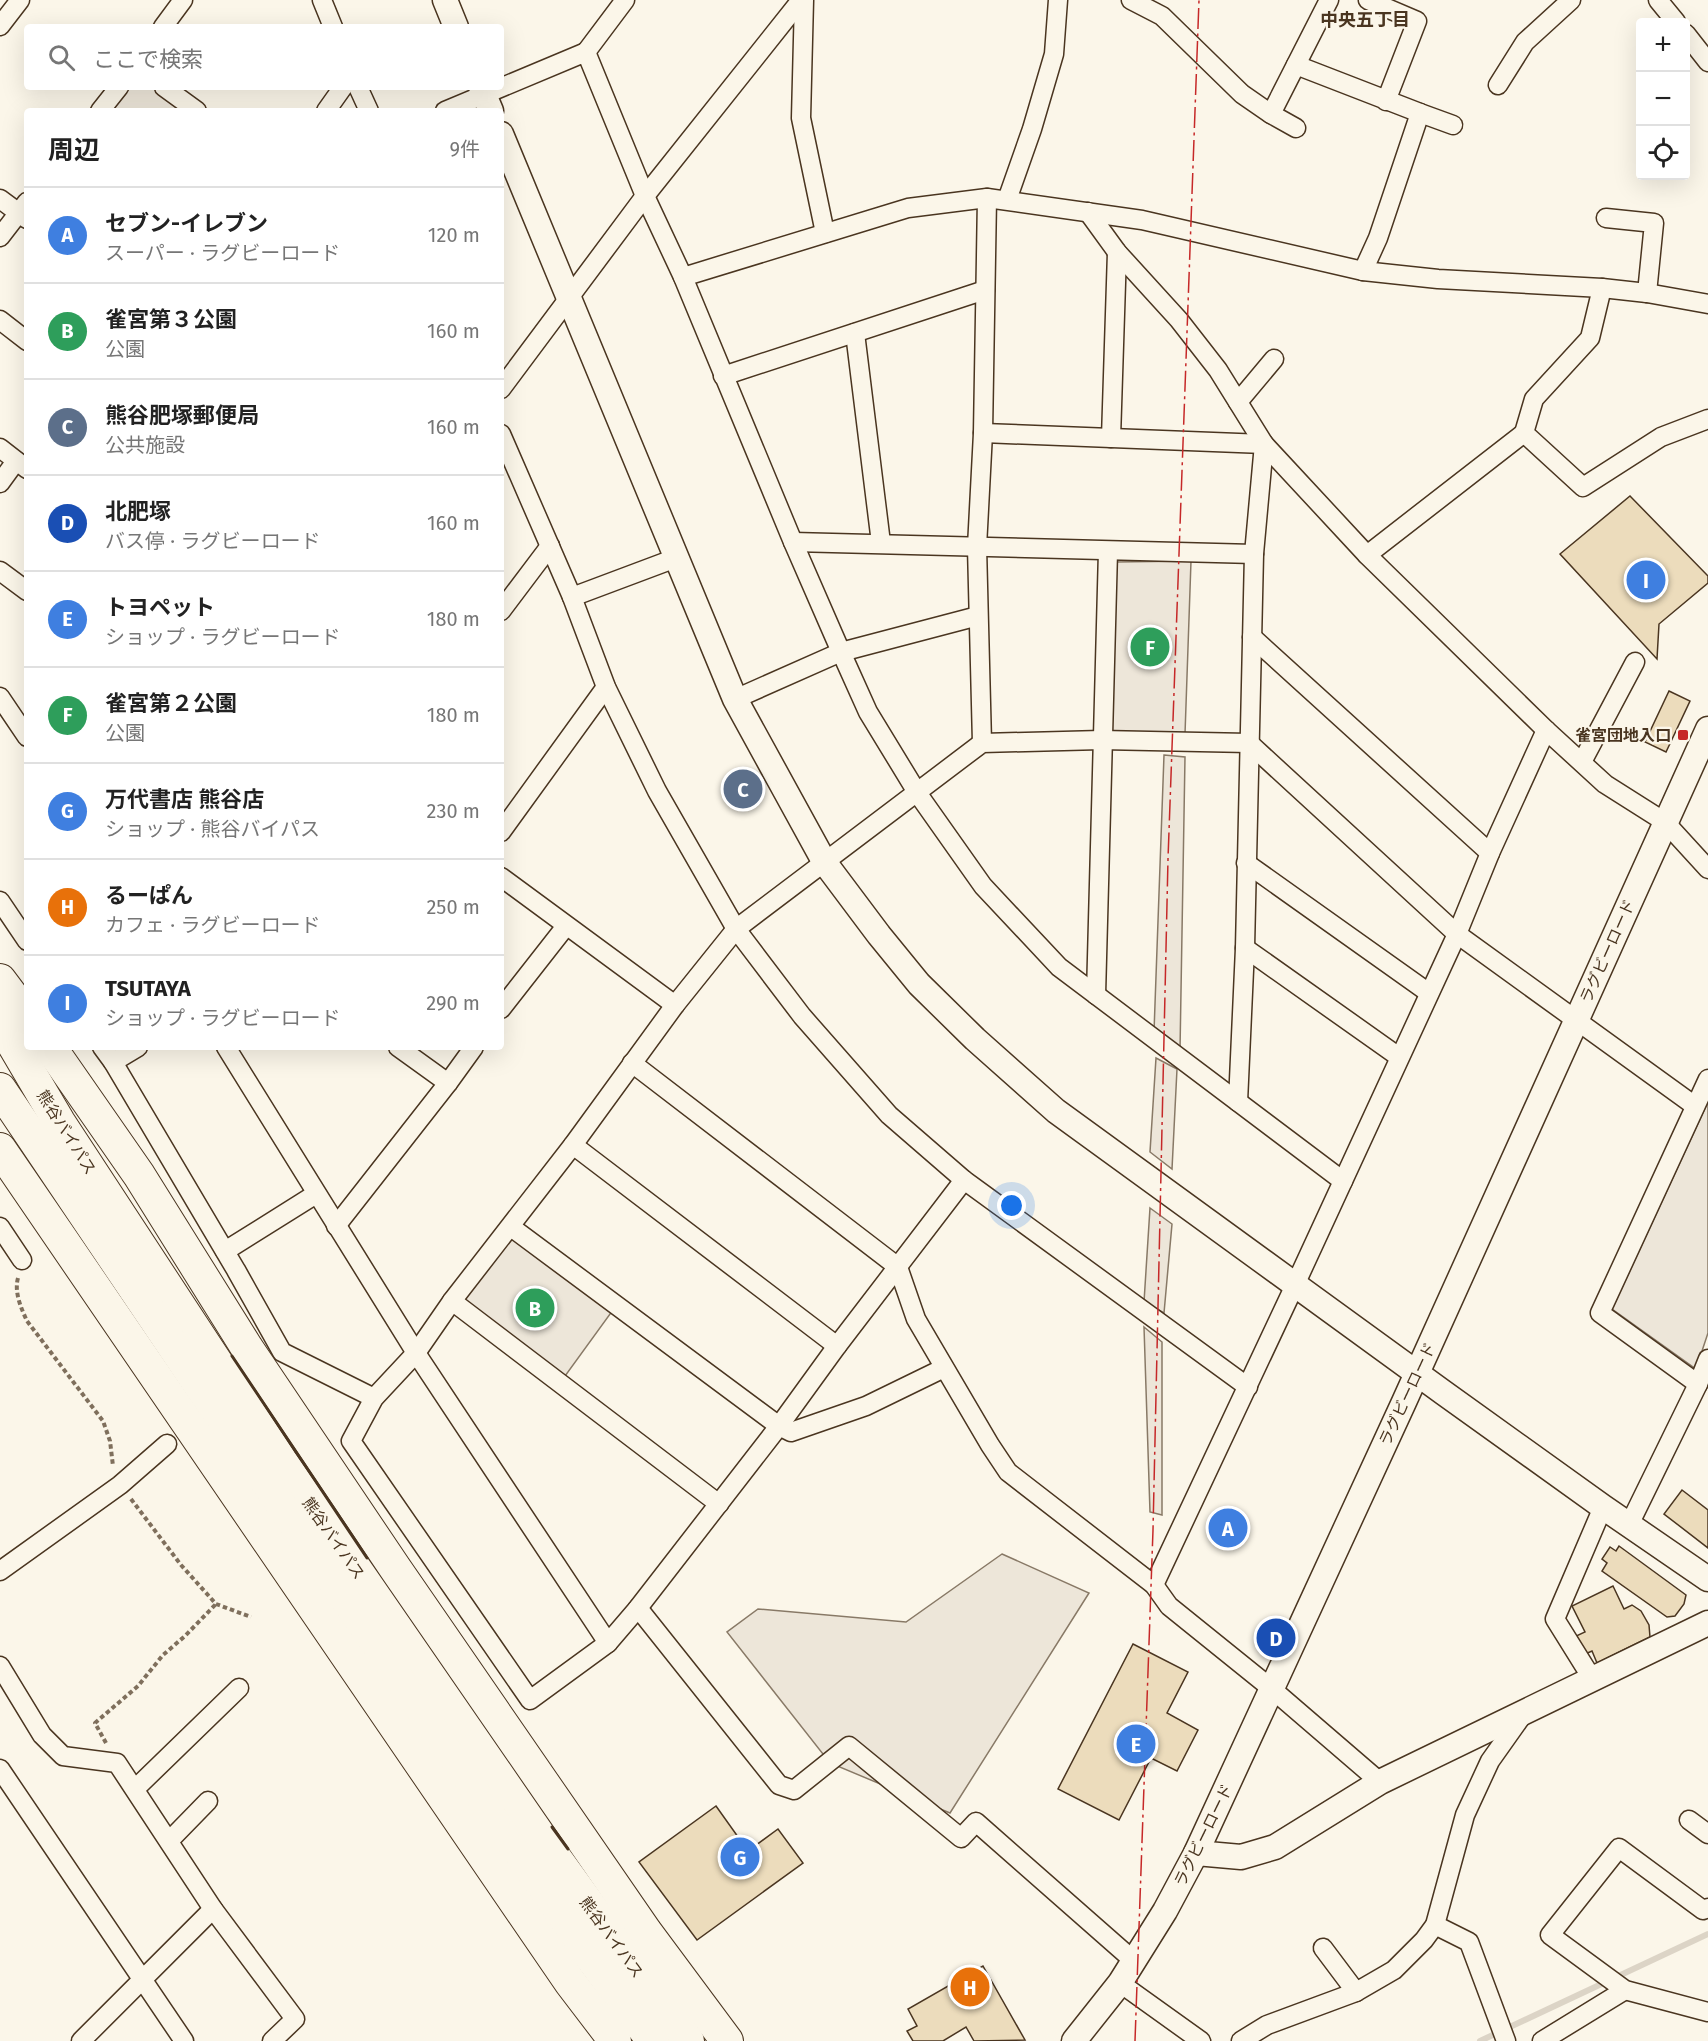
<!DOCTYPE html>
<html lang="ja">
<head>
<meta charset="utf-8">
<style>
  :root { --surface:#fff; --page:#f6f6f6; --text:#222; --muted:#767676; --line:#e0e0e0; --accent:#0f766e }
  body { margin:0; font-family:"Fira Sans","Noto Sans JP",sans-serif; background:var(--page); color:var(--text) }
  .controls { position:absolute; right:18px; top:18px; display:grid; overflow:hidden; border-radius:6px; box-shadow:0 6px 24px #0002 }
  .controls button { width:54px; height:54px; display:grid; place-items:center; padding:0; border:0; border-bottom:2px solid var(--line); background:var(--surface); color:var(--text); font:30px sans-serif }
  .you { position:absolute; left:1012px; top:1206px; width:21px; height:21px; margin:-15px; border:4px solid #fff; border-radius:50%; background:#1a73e8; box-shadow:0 0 0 9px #1a73e833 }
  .badge { display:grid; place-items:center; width:39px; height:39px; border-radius:50%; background:var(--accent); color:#fff; font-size:20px; font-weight:700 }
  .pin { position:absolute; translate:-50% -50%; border:3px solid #fff; box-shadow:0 2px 6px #0006 }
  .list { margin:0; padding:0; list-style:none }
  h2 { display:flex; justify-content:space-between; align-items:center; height:78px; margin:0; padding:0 24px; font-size:26px }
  h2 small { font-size:20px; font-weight:400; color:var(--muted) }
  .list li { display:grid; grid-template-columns:39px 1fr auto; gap:18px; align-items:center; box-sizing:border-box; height:96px; padding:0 24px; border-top:2px solid var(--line) }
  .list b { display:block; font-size:22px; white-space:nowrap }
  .list p { margin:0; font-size:20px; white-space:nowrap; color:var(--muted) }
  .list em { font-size:20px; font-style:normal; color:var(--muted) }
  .icon { flex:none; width:33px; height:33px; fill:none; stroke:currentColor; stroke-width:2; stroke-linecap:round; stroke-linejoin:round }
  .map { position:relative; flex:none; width:1708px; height:2041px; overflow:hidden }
  .search { position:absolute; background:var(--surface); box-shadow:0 6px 24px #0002; left:24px; top:24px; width:480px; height:66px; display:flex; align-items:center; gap:15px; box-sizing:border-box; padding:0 21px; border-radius:6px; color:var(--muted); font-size:22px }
  .panel { position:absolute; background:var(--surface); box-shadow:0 6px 24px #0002; left:24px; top:108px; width:480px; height:942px; border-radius:6px }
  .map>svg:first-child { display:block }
  .green { fill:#ede6d9; stroke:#887966; stroke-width:1.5 }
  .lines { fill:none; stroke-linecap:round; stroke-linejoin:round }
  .stream { stroke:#dcd4c6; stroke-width:6 }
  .building { fill:#ecdcbc; stroke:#4a3520; stroke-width:1.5 }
  .minor-casing { stroke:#4a3520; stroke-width:21 }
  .tertiary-casing { stroke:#4a3520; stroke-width:27 }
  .trunk-casing { stroke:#4a3520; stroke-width:34 }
  .path { stroke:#7f6f5c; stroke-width:4; stroke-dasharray:4.5 3; stroke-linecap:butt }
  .minor { stroke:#fbf6e9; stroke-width:18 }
  .tertiary { stroke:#fbf6e9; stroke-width:24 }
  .trunk { stroke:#fbf6e9; stroke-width:32 }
  .wall { stroke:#4a3520; stroke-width:3 }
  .power { stroke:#c62828; stroke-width:1.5; stroke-dasharray:21 4.5 3 4.5; stroke-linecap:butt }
  .poi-dot { fill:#c62828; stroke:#fbf6e9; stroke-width:2 }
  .labels { text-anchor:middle; stroke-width:4.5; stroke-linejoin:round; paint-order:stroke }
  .poi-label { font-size:16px; font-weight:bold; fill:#4a3520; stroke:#fbf6e9; text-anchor:end }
  .street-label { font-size:16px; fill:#4a3520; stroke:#fbf6e9 }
  .neighbourhood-label { font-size:18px; font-weight:bold; fill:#4a3520; stroke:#fbf6e9 }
</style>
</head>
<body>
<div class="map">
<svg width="1708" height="2041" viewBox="0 0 1708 2041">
  <rect width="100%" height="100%" fill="#fbf6e9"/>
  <g class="green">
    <polygon points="129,87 162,87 193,111 111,111"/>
    <polygon points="1191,561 1185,734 1109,731 1115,562"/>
    <polygon points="1164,755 1185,757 1180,1050 1154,1032"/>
    <polygon points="1156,1058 1177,1069 1172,1169 1150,1152"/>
    <polygon points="1708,1102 1708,1333 1696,1369 1612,1309"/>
    <polygon points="1150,1208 1172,1224 1164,1313 1144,1302"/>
    <polygon points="513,1235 613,1310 560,1383 457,1305"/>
    <polygon points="1144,1327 1162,1342 1162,1515 1150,1512"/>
    <polygon points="1002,1554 1089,1593 950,1813 830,1763 727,1632 758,1609 906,1622"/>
  </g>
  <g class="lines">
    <polyline class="stream" points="1480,2041 1708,1934"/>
  </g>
  <g class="building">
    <polygon points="1630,496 1708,576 1708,583 1659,624 1657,659 1560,554"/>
    <polygon points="1669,691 1690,701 1666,752 1645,742"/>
    <polygon points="1682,1490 1708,1510 1708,1548 1664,1514"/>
    <polygon points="1619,1546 1686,1595 1684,1604 1675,1616 1667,1617 1602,1571 1607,1563 1602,1559 1610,1547 1616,1551"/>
    <polygon points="1613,1586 1624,1609 1632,1605 1641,1611 1649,1625 1650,1637 1597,1663 1592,1651 1583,1655 1574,1637 1585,1632 1572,1606"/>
    <polygon points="1133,1644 1188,1672 1167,1713 1198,1730 1177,1771 1151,1758 1119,1820 1058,1789"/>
    <polygon points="716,1806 748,1851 778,1829 803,1863 697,1940 639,1862"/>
    <polygon points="983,1966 1025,2040 974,2041 966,2027 943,2041 913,2041 907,2031 917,2026 908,2009"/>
  </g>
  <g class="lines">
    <defs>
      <g id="minor">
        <polyline points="322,0 333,27"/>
        <polyline points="804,0 801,118 825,233"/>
        <polyline points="1131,0 1162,16 1242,94 1271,114 1296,128"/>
        <polyline points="1368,0 1417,21 1386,101"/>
        <polyline points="1658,0 1676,22"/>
        <polyline points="0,26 20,0"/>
        <polyline points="163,27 183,0"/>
        <polyline points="1686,34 1708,62"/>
        <polyline points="586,52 625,0"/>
        <polyline points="1296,65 1420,113 1378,238 1363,271"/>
        <polyline points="1498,85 1525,42 1571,0"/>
        <polyline points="164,87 197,111"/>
        <polyline points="358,87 369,111"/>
        <polyline points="100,111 119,87"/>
        <polyline points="326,111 343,87"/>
        <polyline points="445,111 586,52 645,196 683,277 793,542 841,652 868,712 918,794 983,886 1059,967 1343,1181"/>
        <polyline points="1420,113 1453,125"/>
        <polyline points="1271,114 1329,0"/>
        <polyline points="0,199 27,219"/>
        <polyline points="1007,200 1032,129 1054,54 1058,0"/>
        <polyline points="1088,212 1117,252 1179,320 1218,370 1264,444 1367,555 1546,730 1605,784 1665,822 1708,869"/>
        <polyline points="1606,218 1654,223 1647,293"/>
        <polyline points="0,237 27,202"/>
        <polyline points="683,277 908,208 987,198 1142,220 1363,271 1438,279 1602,288 1647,293 1708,304"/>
        <polyline points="1602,288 1590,338 1534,399 1524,433 1583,487 1661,437 1708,419"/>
        <polyline points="0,320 27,341"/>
        <polyline points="855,333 881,543"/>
        <polyline points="723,376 985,290"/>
        <polyline points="501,389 645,196 801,0"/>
        <polyline points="1238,402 1274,359"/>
        <polyline points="983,433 1264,444"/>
        <polyline points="501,434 572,597 676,558"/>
        <polyline points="1111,438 1117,252"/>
        <polyline points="0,448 27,469"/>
        <polyline points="0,483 16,461"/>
        <polyline points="793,542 1254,554"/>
        <polyline points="1367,555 1524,433"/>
        <polyline points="0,571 27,591"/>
        <polyline points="572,597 606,687 657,791 736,929 802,1016 889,1115 964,1180 1248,1387"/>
        <polyline points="501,611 550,546"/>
        <polyline points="1252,637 1490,853"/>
        <polyline points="0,697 27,737"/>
        <polyline points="735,699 841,652 978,616"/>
        <polyline points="982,743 977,547 983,433 987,198"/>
        <polyline points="1582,762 1635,662"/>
        <polyline points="501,832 606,687"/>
        <polyline points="1246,863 1429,993"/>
        <polyline points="501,877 675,1005"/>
        <polyline points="0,901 27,941"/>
        <polyline points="1245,948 1399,1057"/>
        <polyline points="1096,995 1108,551"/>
        <polyline points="501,1009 566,926"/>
        <polyline points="102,1047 113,1062 236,1270 282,1352 374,1398"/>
        <polyline points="226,1047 416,1353 608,1643"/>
        <polyline points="398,1047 448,1083"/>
        <polyline points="113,1062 138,1047"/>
        <polyline points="632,1063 898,1267 916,1319 990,1445 1008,1472 1154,1585 1169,1606 1272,1689 1380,1782"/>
        <polyline points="1238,1102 1245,948 1254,554 1264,444"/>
        <polyline points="573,1145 837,1346"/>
        <polyline points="964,1180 837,1346 779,1426 638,1608 608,1643 530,1700 351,1441 374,1398 416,1353 452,1301 573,1145 675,1005 736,929 982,743 1101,740 1249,743 1457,934 1695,1106"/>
        <polyline points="336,1226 448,1083 474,1047"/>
        <polyline points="0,1227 22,1260"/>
        <polyline points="511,1227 779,1426 791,1432 866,1406 944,1368"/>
        <polyline points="225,1251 316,1194"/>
        <polyline points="452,1301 719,1504"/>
        <polyline points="1698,1384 1600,1313 1708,1079"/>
        <polyline points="1629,1525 1698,1384 1708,1359"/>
        <polyline points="0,1571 120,1485 167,1444"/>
        <polyline points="1154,1585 1295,1285 1457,934 1490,853 1546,730"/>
        <polyline points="638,1608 779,1785 794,1790 849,1746 961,1838 976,1822 1134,1961"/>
        <polyline points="0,1666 42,1735 63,1756 117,1763 213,1909 295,2019 272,2041"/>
        <polyline points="1593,1680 1555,1619 1603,1507"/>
        <polyline points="0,1769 184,2041"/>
        <polyline points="135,1789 239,1688"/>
        <polyline points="1689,1820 1708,1834"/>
        <polyline points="169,1841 208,1801"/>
        <polyline points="1708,1908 1703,1910 1619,1848 1550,1935 1625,1990 1708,2012"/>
        <polyline points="1435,1925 1469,1942 1506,2041"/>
        <polyline points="1323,1948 1356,1992"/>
        <polyline points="1120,1983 1201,2041"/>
        <polyline points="81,2041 213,1909"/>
        <polyline points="1241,2041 1267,2025 1356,1992 1394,1970 1424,1940 1435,1925 1465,1815 1490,1761 1524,1713"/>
        <polyline points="1542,2041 1625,1990"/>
      </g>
      <g id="tertiary">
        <polyline points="445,0 456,27"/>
        <polyline points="481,87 491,111"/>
        <polyline points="501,134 735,699 825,863 879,935 919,984 975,1039 1056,1111 1444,1393 1603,1507 1708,1579"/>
        <polyline points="1196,1853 1241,1857 1275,1847 1380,1782 1708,1623"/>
        <polyline points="1074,2041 1120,1983 1165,1911 1196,1853 1404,1402 1708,729"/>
      </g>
      <g id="trunk">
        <polyline points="0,980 27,1016"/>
        <polyline points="0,1022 59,1122 281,1461 548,1848 688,2041"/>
        <polyline points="50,1047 139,1175 247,1348 395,1568 646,1932 727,2041"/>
        <polyline points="0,1089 526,1870 653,2041"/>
        <polyline points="0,1149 570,1982 615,2041"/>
      </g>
    </defs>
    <use href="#minor" class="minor-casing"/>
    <use href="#tertiary" class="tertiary-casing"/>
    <use href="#trunk" class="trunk-casing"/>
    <g class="path">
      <path d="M18,1278C14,1292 21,1308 27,1321L103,1421L110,1441L113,1466"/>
      <polyline points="131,1499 181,1565 216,1604 251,1617"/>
      <polyline points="106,1743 95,1723 138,1686 163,1655 185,1636 216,1604"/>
    </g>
    <use href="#minor" class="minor"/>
    <use href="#tertiary" class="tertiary"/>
    <use href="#trunk" class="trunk"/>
    <g class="wall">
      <polyline points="232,1356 367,1558"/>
      <polyline points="552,1827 568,1849"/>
    </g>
    <polyline class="power" points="1135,2041 1153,1530 1168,859 1199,0"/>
  </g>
  <rect class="poi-dot" x="1677" y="729" width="12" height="12" rx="3"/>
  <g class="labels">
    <g class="poi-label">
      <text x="1671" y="741">雀宮団地入口</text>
    </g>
    <g class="street-label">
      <text transform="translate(1607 951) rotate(-66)" y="6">ラグビーロード</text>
      <text transform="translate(67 1132) rotate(58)" y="6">熊谷バイパス</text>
      <text transform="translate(1407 1394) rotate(-65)" y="6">ラグビーロード</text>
      <text transform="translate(334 1538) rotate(55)" y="6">熊谷バイパス</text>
      <text transform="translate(1203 1835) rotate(-64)" y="6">ラグビーロード</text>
      <text transform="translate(612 1937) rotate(54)" y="6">熊谷バイパス</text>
    </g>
    <g class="neighbourhood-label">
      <text x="1365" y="26">中央五丁目</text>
    </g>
  </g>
</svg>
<div class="controls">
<button>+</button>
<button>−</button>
<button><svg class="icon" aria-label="locate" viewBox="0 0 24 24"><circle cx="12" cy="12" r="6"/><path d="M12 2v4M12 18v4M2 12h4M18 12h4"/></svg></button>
</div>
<div class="you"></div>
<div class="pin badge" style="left:1228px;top:1528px;background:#3f7fe0">A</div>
<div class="pin badge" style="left:535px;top:1308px;background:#2e9e5b">B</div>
<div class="pin badge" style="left:743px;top:789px;background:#5c6f8a">C</div>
<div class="pin badge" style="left:1276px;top:1638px;background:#1a4fb4">D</div>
<div class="pin badge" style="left:1136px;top:1744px;background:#3f7fe0">E</div>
<div class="pin badge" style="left:1150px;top:647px;background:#2e9e5b">F</div>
<div class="pin badge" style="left:740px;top:1857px;background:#3f7fe0">G</div>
<div class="pin badge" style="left:970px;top:1987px;background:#e8710a">H</div>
<div class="pin badge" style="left:1646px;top:580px;background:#3f7fe0">I</div>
<div class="search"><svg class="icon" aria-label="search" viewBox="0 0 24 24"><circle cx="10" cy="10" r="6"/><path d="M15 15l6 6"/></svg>ここで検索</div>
<section class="panel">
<h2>周辺<small>9件</small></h2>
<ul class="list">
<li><span class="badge" style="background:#3f7fe0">A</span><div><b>セブン-イレブン</b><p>スーパー · ラグビーロード</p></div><em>120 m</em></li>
<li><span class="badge" style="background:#2e9e5b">B</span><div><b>雀宮第３公園</b><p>公園</p></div><em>160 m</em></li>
<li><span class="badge" style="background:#5c6f8a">C</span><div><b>熊谷肥塚郵便局</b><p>公共施設</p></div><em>160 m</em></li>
<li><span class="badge" style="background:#1a4fb4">D</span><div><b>北肥塚</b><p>バス停 · ラグビーロード</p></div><em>160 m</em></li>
<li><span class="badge" style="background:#3f7fe0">E</span><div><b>トヨペット</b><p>ショップ · ラグビーロード</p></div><em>180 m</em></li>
<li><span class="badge" style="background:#2e9e5b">F</span><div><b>雀宮第２公園</b><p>公園</p></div><em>180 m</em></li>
<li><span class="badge" style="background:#3f7fe0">G</span><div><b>万代書店 熊谷店</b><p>ショップ · 熊谷バイパス</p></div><em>230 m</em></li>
<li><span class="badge" style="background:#e8710a">H</span><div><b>るーぱん</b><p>カフェ · ラグビーロード</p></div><em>250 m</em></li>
<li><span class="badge" style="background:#3f7fe0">I</span><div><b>TSUTAYA</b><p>ショップ · ラグビーロード</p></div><em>290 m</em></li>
</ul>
</section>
</div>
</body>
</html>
